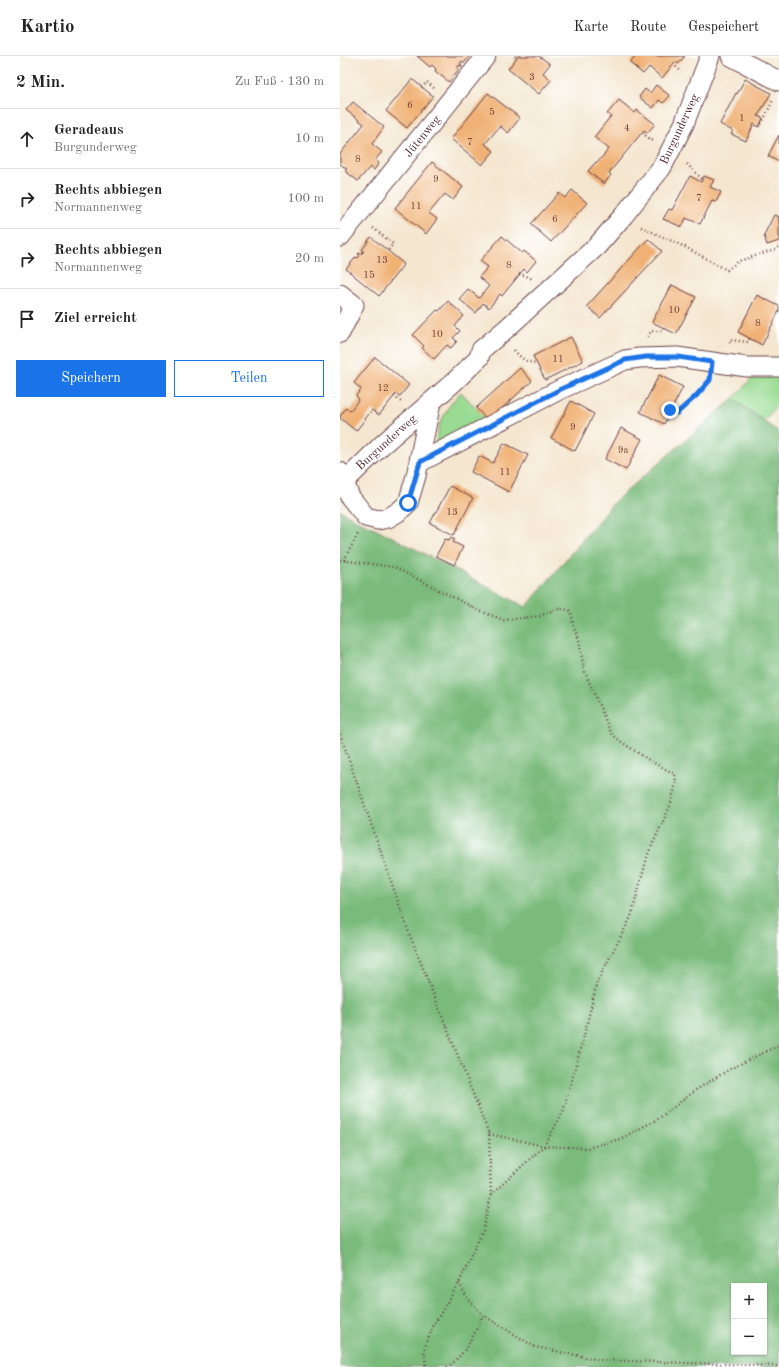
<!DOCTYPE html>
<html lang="de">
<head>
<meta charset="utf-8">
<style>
  :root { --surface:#fff; --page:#f2f2f2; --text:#222; --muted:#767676; --line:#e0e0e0; --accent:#1a73e8 }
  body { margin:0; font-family:"Old Standard TT",serif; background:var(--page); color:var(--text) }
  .controls { position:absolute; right:12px; bottom:12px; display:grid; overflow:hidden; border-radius:0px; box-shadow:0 1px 3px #0004 }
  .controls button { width:36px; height:36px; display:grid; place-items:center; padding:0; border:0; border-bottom:1px solid var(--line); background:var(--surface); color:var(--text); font:20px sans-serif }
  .stop { position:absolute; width:12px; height:12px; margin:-9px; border:3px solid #1a73e8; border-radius:50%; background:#fff }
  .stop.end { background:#1a73e8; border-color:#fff; box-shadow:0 1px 4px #0008 }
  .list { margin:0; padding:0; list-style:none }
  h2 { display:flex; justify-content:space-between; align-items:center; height:52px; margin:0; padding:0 16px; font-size:17px }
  h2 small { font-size:13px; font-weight:400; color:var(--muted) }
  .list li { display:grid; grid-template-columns:26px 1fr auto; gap:12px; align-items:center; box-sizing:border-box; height:60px; padding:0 16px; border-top:1px solid var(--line) }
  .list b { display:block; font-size:15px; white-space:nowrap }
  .list p { margin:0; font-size:13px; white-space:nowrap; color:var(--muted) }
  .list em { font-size:13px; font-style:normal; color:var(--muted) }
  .actions { display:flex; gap:8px; padding:12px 16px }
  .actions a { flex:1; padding:9px 0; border:1px solid var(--accent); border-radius:0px; text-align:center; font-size:14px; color:var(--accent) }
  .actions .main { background:var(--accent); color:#fff }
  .icon { flex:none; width:22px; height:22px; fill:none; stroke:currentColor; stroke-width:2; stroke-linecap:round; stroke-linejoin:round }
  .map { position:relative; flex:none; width:439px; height:1311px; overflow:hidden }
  header { display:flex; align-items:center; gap:24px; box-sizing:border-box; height:56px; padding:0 20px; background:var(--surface); border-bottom:1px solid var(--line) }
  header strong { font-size:19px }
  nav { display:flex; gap:22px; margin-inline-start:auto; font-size:14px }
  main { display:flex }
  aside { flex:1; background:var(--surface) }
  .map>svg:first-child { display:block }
  .green { fill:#99db92; stroke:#727d5e }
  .forest { fill:#7abb7c; stroke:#626d54; fill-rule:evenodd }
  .building { fill:#f0b174 }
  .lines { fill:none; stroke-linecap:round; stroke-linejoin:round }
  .minor-casing { stroke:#643d44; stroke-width:21 }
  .path { stroke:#643d44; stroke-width:2.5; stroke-dasharray:1 3; stroke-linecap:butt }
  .minor { stroke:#fff; stroke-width:19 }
  .route { stroke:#1a73e8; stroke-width:5 }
  .labels { text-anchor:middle; stroke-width:3; stroke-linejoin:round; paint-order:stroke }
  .number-label { font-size:10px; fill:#74443d }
  .street-label { font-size:12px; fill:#4a1f2b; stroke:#fff }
</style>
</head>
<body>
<header>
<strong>Kartio</strong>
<nav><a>Karte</a><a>Route</a><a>Gespeichert</a></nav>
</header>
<main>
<aside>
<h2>2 Min.<small>Zu Fuß · 130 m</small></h2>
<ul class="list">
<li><svg class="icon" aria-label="ahead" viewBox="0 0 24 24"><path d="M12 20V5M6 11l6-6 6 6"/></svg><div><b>Geradeaus</b><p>Burgunderweg</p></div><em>10 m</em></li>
<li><svg class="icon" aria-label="right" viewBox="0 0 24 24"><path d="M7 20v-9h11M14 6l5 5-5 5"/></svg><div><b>Rechts abbiegen</b><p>Normannenweg</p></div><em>100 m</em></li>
<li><svg class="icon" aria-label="right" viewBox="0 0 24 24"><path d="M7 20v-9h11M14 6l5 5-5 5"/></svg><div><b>Rechts abbiegen</b><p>Normannenweg</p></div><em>20 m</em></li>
<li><svg class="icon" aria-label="arrive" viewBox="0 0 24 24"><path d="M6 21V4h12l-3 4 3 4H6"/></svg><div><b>Ziel erreicht</b></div></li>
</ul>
<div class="actions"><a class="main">Speichern</a><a>Teilen</a></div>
</aside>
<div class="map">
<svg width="439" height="1311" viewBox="0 0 439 1311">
  <rect width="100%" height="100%" fill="#fff"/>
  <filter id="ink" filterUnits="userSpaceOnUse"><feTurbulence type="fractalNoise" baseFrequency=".025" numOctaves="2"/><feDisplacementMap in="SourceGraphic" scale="8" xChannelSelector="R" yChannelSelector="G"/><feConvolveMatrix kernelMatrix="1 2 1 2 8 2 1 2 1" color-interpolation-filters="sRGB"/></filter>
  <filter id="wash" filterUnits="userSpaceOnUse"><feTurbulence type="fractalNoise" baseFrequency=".012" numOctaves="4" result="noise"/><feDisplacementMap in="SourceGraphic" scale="16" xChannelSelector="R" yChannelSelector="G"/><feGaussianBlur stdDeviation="0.9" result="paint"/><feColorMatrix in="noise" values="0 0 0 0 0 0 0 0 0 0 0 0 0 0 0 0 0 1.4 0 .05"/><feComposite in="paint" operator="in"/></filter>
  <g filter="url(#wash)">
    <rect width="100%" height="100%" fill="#f4e6cf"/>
    <g class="green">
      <polygon points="439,317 439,346 424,365 393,343 415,319"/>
      <polygon points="121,336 148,365 94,393 100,367 110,349"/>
    </g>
    <path class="forest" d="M393,343L439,376V1311H0V454L16,464L35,472L186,551L274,446ZM394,1230H424V1296H394Z"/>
    <g id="blocks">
      <g class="building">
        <polygon points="77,0 130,0 124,7 122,5 120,8 122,9 121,11 119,9 117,12 119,13 109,26 95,15 96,13 92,9 90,11"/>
        <polygon points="178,0 199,0 210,8 203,17 211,24 199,38 168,13"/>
        <polygon points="293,0 345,0 338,8 335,6 322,22 309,11 303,18 290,7 295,1"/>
        <polygon points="72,23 93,40 67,72 46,55"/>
        <polygon points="405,23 431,37 418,60 423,62 421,67 419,71 414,68 406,85 391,78 393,75 380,68 396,37 397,38"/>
        <polygon points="316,29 330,40 323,47 319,44 313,52 299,41 305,33 310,37"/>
        <polygon points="148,37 180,62 168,77 160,70 145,88 154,95 142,109 111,83"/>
        <polygon points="279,44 295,57 297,54 315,68 307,77 304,74 269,117 271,119 264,128 248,115 256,106 257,107 269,93 254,81 271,60 267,58"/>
        <polygon points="13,46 44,71 32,88 42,96 35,104 39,107 34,114 30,111 18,125 5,115 7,113 0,108 0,98 24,68 6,54"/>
        <polygon points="439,79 439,106 428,100"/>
        <polygon points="92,106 123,131 113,144 105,138 89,157 97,163 86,178 55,152"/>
        <polygon points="350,120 361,126 364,120 374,124 370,131 381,136 376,146 372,145 360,168 346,162 342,171 323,163 329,153 332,154"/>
        <polygon points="232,134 247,147 211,186 191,168 219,137 225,142"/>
        <polygon points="434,159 439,161 439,185 427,189 424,179"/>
        <polygon points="162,180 182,197 184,195 196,205 187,216 184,213 162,240 160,238 149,252 143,247 136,257 119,243 128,233 139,242 149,230 139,221 148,211 140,205"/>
        <polygon points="31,181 64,208 39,240 6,213 16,201 18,202 20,200 18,198 19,197 21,198 24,195 22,194"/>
        <polygon points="308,183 322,195 260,262 247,250"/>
        <polygon points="332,229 356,241 336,278 312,266"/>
        <polygon points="417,239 439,250 439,255 422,289 398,276"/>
        <polygon points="108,245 124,260 115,270 120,275 113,282 117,285 111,292 107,289 94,303 82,292 84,290 73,279 97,254 99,255"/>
        <polygon points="231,281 243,305 205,324 193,300"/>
        <polygon points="35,301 69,329 60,340 56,338 39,359 32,354 16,375 0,362 0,360 6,352 10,355 19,343 16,340 21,333 14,327"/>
        <polygon points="180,312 192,325 148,365 136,352"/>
        <polygon points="319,319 343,331 324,368 300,356"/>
        <polygon points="231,345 254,358 235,395 211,382"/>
        <polygon points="281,372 302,383 286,414 265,403"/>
        <polygon points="164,387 188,399 169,436 131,416 139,400 153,407"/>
        <polygon points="110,430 133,442 114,479 90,467"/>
        <polygon points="111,481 115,483 113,486 123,491 114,509 96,500 105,483 109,484"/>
      </g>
    </g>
  </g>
  <g filter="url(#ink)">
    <use href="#blocks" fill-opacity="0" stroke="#643d44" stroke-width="1"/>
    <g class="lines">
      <defs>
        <g id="minor">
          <polyline points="391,0 439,25"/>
          <polyline points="0,181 146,0"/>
          <polyline points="0,238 14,249 0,277"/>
          <polyline points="80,406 221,333 285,304 299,302 337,301 407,311 439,311"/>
          <polyline points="0,416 10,441 26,461 38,464 48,462 58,456 68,447 76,420 91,346"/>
          <polyline points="4,426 43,388 115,325 139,302 141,294 166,273 257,190 284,159 322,111 344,68 370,0"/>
        </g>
      </defs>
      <use href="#minor" class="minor-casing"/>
      <g class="path">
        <polyline points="175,0 177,2"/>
        <polyline points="333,8 342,16"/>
        <polyline points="82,32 87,26 94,32"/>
        <polyline points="421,67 422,67 433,44"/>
        <polyline points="302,77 313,85"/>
        <polyline points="347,108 362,123"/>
        <polyline points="301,171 345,191 387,214 399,205 435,194 439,191"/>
        <polyline points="33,172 53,188 48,195"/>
        <polyline points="179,218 189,221 192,223"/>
        <polyline points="308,281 311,275 322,275 324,272"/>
        <polyline points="389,287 390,284 408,286 410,282"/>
        <path d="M174,294C181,302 186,307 197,307"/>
        <polyline points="54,340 61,346"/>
        <polyline points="331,354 337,357 356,340 368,326"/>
        <polyline points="0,504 54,511 140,555 164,564 200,560 216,553 224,553 231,555 234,572 239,583 244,614 271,677 280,685 312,706 335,718 336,727 330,750 308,798 291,861 257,926 245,976 223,1056 204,1090 151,1139"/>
        <polyline points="4,504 18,478"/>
        <polyline points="0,678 69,877 149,1078 151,1139 143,1175 133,1195 119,1227 93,1270 84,1294 86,1311"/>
        <polyline points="149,1078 204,1090 248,1092 280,1083 318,1063 356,1034 390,1013 439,989"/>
        <polyline points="119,1227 127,1242 143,1259 195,1291 260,1304 439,1310"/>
        <path d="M107,1311C125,1300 134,1278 143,1259"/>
      </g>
      <use href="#minor" class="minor"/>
    </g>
  </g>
  <g class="lines" filter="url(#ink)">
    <polyline class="route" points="68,447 80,406 221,333 285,304 306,301 338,301 372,306 370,324 356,340 337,357 330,354"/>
  </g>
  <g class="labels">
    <g class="number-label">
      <text x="192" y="24">3</text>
      <text x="70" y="52">6</text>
      <text x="152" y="59">5</text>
      <text x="402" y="65">1</text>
      <text x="287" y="75">4</text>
      <text x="130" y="89">7</text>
      <text x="18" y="106">8</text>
      <text x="96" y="126">9</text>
      <text x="359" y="145">7</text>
      <text x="76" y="153">11</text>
      <text x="215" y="166">6</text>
      <text x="42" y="207">13</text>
      <text x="169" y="212">8</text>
      <text x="29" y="222">15</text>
      <text x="334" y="257">10</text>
      <text x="418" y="270">8</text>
      <text x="97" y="281">10</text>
      <text x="218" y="306">11</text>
      <text x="43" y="335">12</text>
      <text x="233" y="374">9</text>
      <text x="283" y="397">9a</text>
      <text x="165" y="419">11</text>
      <text x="112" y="459">13</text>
    </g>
    <g class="street-label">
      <text transform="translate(339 73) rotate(-65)" y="4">Burgunderweg</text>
      <text transform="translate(82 80) rotate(-51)" y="4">Jütenweg</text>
      <text transform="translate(46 386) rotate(-42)" y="4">Burgunderweg</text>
    </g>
  </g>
</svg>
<div class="controls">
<button>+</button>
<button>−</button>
</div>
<div class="stop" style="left:68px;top:447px"></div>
<div class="stop end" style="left:330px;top:354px"></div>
</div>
</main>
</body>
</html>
